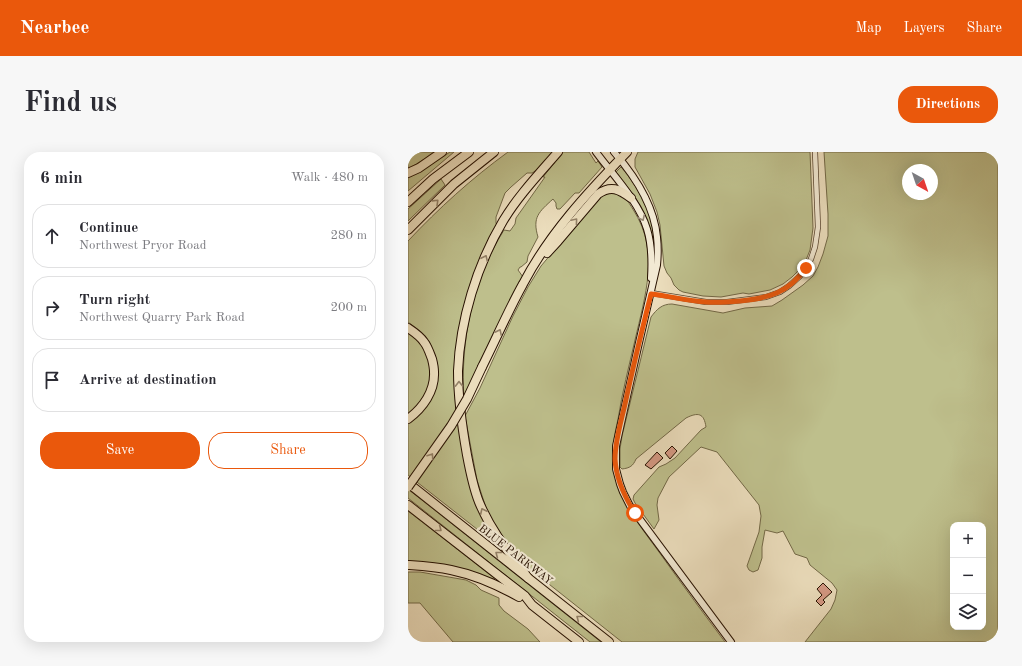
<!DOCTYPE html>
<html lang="en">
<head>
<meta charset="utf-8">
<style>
  :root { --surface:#fff; --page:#f7f7f7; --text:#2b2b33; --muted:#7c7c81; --line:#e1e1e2; --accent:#ea580c }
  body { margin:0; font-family:"Old Standard TT",serif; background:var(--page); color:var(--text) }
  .controls { position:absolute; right:12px; bottom:12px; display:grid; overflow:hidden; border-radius:8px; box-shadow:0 4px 16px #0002 }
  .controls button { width:36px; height:36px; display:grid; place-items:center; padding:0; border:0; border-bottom:1px solid var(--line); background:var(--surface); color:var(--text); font:20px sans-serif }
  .compass { position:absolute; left:494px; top:12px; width:36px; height:36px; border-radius:50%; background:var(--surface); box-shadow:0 4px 16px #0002; rotate:140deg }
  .stop { position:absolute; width:12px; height:12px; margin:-9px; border:3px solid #ea580c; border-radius:50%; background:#fff }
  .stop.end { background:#ea580c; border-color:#fff; box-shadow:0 1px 4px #0008 }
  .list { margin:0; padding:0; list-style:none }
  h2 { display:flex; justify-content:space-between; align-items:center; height:52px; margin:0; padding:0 16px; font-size:17px }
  h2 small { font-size:13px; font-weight:400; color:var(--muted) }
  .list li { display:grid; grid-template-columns:26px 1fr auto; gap:12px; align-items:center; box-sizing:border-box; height:64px; margin:0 8px 8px; padding:0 8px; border:1px solid var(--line); border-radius:16px }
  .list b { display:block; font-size:15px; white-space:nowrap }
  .list p { margin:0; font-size:13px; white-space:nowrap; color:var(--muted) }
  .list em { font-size:13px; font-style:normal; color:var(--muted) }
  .actions { display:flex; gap:8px; padding:12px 16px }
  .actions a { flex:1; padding:9px 0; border:1px solid var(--accent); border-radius:16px; text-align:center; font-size:14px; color:var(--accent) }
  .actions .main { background:var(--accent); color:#fff }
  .icon { flex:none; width:22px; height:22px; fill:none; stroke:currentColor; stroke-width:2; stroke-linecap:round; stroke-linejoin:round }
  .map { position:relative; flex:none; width:590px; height:490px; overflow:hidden; border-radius:16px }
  header { display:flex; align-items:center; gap:24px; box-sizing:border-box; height:56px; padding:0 20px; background:var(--accent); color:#fff }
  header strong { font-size:19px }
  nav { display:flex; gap:22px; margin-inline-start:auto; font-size:14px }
  .intro { display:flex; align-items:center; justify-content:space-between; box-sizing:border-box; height:96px; padding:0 24px }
  h1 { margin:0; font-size:28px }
  .button { padding:10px 18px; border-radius:16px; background:var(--accent); color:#fff; font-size:14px; font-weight:700 }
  main { display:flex; gap:24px; padding:0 24px }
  aside { flex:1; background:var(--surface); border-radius:16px; box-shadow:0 4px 16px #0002 }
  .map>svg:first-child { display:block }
  .green { fill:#bebf8c; stroke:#726846; fill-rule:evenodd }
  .building { fill:#d59984; stroke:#271100 }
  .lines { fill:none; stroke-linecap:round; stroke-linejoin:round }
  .street-casing { stroke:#58442f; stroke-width:6 }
  .secondary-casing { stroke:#271100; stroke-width:8 }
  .highway-casing { stroke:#271100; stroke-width:10 }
  .street { stroke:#f2e9d3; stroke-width:4.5 }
  .secondary { stroke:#f2e9d3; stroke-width:6 }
  .highway { stroke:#ebddbc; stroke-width:8 }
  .highway-bridge-casing { stroke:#271100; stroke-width:10; stroke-linecap:butt }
  .highway-bridge { stroke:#ebddbc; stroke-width:8 }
  .oneway { stroke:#938167 }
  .oneway2 { stroke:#978874 }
  .route { stroke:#ea580c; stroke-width:5 }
  .labels { text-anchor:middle; stroke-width:4; stroke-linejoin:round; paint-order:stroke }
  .street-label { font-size:11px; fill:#271100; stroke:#f2e9d3 }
</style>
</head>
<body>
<header>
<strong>Nearbee</strong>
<nav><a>Map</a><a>Layers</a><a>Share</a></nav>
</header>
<div class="intro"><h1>Find us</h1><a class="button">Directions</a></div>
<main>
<aside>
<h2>6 min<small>Walk · 480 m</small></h2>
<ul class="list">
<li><svg class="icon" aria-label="ahead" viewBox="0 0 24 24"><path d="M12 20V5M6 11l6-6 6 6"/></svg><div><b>Continue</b><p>Northwest Pryor Road</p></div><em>280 m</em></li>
<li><svg class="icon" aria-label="right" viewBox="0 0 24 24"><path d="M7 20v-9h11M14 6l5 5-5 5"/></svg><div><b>Turn right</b><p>Northwest Quarry Park Road</p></div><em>200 m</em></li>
<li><svg class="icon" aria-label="arrive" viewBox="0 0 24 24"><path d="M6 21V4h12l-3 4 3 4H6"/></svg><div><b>Arrive at destination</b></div></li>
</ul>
<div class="actions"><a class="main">Save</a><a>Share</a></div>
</aside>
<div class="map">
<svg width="590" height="490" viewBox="0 0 590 490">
  <rect width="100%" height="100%" fill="#ebddbc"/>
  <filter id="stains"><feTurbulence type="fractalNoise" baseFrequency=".005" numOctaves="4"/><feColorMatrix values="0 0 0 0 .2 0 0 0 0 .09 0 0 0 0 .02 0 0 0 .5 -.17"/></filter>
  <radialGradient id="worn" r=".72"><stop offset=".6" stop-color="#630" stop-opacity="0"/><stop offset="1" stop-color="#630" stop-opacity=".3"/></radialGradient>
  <g class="green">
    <polygon points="0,0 28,0 0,17"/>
    <polygon points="42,0 46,0 0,39 0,26 30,8"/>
    <path d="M100,0H146L135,14L124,21H119L103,35L97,41L88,65V71L89,73L86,78L49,200L64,335L93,396L0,323V270L16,256L27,204L21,189L13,180L0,170V89C31,56 63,27 100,0Z"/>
    <path d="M155,0H181L188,11L190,9L194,15L171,41H167L152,57H149L148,54V51L145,47C131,60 124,65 130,85L120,104L119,110L113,115H112L110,118L115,125L56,247C52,189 65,127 96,78L102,79L107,72L108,66L137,25H135Z"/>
    <polygon points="230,0 402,0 405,76 402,98 398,108 391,118 384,125 375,132 362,138 341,142 335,141 313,145 295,144 275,140 271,138 266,133 263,126 259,121 256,114 252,73 249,60 242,42 227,15 227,7"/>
    <path d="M416,0H590V490H397L423,457L427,448L429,438L424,431L402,413L399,406L387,402L375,379L369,381L357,378L354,395V406L350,418L345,420L341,418L339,414L351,380L353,364L351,353L309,300L293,295L261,325L250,346L249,353L251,368L246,377L227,351L225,347L226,343L251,315L258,312L267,306L293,278L298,275C296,261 290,260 278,266L228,307C225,314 222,316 214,317L212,315V297L214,284L243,165C249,157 254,152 264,152L315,161L337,156L364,154L374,148L395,133L405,124L410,115L415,102L420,84V62ZM500,18H524V42H500ZM545,373H575V475H545Z"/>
    <path d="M213,15L214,16C231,37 244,59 247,87C247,95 247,104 247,112L233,56L227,45L209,21L208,20Z"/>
    <polygon points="33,27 37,33 0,69 0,57"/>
    <path d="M201,40C216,42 218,46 226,59C252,100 237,144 227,188C221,214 214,241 210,267C206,285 202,303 206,321C214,354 237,380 256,407C276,435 296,462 317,490H214L127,421L110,404L99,391L89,378L79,359L69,328L57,264L72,236L105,164L120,135L133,114L192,44Z"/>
    <polygon points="0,178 15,192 22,213 22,230 19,239 9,255 0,262"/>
    <polygon points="0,337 193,490 182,490 0,346"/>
    <path d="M0,359L86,426V428C57,417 31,409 0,410Z"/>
    <polygon points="0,420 12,420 58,428 68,433 73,438 91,446 91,453 96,459 120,477 132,490 45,490 12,451 0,451"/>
  </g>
  <g class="building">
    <polygon points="264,294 269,299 262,307 257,301"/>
    <polygon points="249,300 255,306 243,317 237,313"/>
    <polygon points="415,431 424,440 415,448 417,450 413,454 408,449 414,443 409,437"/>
  </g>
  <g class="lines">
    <defs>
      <polyline id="street" points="243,141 298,150 319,150 358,145 372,140 381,134 392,124 398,116 403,107 407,95 410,75 407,0"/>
      <g id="secondary">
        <path d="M188,0C205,23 231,50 239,77C244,93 244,110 243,126"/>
        <path d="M206,0C226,23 246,53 249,85C250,94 250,103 249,113L230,195L208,294V317L212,332L215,340L222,354L323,490"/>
      </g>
      <g id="highway">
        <polyline points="0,21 11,16 34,0"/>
        <polyline points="0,50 25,27 61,0"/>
        <polyline points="0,78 46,32 86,0"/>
        <path d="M139,101L150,89L190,42C203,33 211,37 223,46"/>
        <path d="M0,176C6,180 12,184 16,190C20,195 22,202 24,207C25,211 26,216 26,220C27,239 15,256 0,267"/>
        <path d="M74,215C88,187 100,159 115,132C141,82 180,40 219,0"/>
        <polyline points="0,331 201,490"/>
        <polyline points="0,353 117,444 124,453 171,490"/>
        <path d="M0,413C14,414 29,415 43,418C67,423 90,433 111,445"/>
        <path d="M120,426C102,402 83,379 71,350C65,335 62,319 59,303C54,275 50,247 50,219C52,168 69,113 95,69C110,44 131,22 150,0"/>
      </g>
    </defs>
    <use href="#street" class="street-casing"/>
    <use href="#secondary" class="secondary-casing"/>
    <use href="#highway" class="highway-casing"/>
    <use href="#street" class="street"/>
    <use href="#secondary" class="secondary"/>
    <use href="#highway" class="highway"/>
    <defs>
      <polyline id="highway-bridge" points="0,335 43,274 59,247 74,215"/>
    </defs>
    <use href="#highway-bridge" class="highway-bridge-casing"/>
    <use href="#highway-bridge" class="highway-bridge"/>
  </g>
  <defs><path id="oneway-chevron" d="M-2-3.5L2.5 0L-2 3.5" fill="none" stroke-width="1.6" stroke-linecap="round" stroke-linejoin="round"/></defs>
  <g class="oneway">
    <use href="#oneway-chevron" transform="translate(28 50) rotate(-44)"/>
    <use href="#oneway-chevron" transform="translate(167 69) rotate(-50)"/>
    <use href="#oneway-chevron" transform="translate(77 106) rotate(-65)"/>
    <use href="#oneway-chevron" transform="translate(91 180) rotate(-64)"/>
    <use href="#oneway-chevron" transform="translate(51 232) rotate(-91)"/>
    <use href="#oneway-chevron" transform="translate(23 304) rotate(-56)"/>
    <use href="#oneway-chevron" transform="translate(75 359) rotate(-115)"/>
    <use href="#oneway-chevron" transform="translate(31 377) rotate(38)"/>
    <use href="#oneway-chevron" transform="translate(90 402) rotate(-142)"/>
    <use href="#oneway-chevron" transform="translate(171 466) rotate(-142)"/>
  </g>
  <use class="oneway2" href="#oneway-chevron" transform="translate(234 66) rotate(65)"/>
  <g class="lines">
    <path class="route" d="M227,361C216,344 208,327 207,307C207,289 213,270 217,252C225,215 234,178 243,142C261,144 280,149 298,150C309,151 321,150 332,149C361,146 380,141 398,116"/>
  </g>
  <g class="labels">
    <g class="street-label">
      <text transform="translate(108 402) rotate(38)" y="4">BLUE PARKWAY</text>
    </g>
  </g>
  <rect width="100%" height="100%" filter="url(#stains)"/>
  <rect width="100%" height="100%" fill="url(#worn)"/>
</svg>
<div class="controls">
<button>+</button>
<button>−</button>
<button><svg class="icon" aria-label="layers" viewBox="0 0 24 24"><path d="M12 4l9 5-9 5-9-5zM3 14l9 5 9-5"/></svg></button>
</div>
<svg class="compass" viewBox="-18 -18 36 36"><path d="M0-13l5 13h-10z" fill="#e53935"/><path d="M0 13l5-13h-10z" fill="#7c7c81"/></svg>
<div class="stop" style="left:227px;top:361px"></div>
<div class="stop end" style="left:398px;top:116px"></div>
</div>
</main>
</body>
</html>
